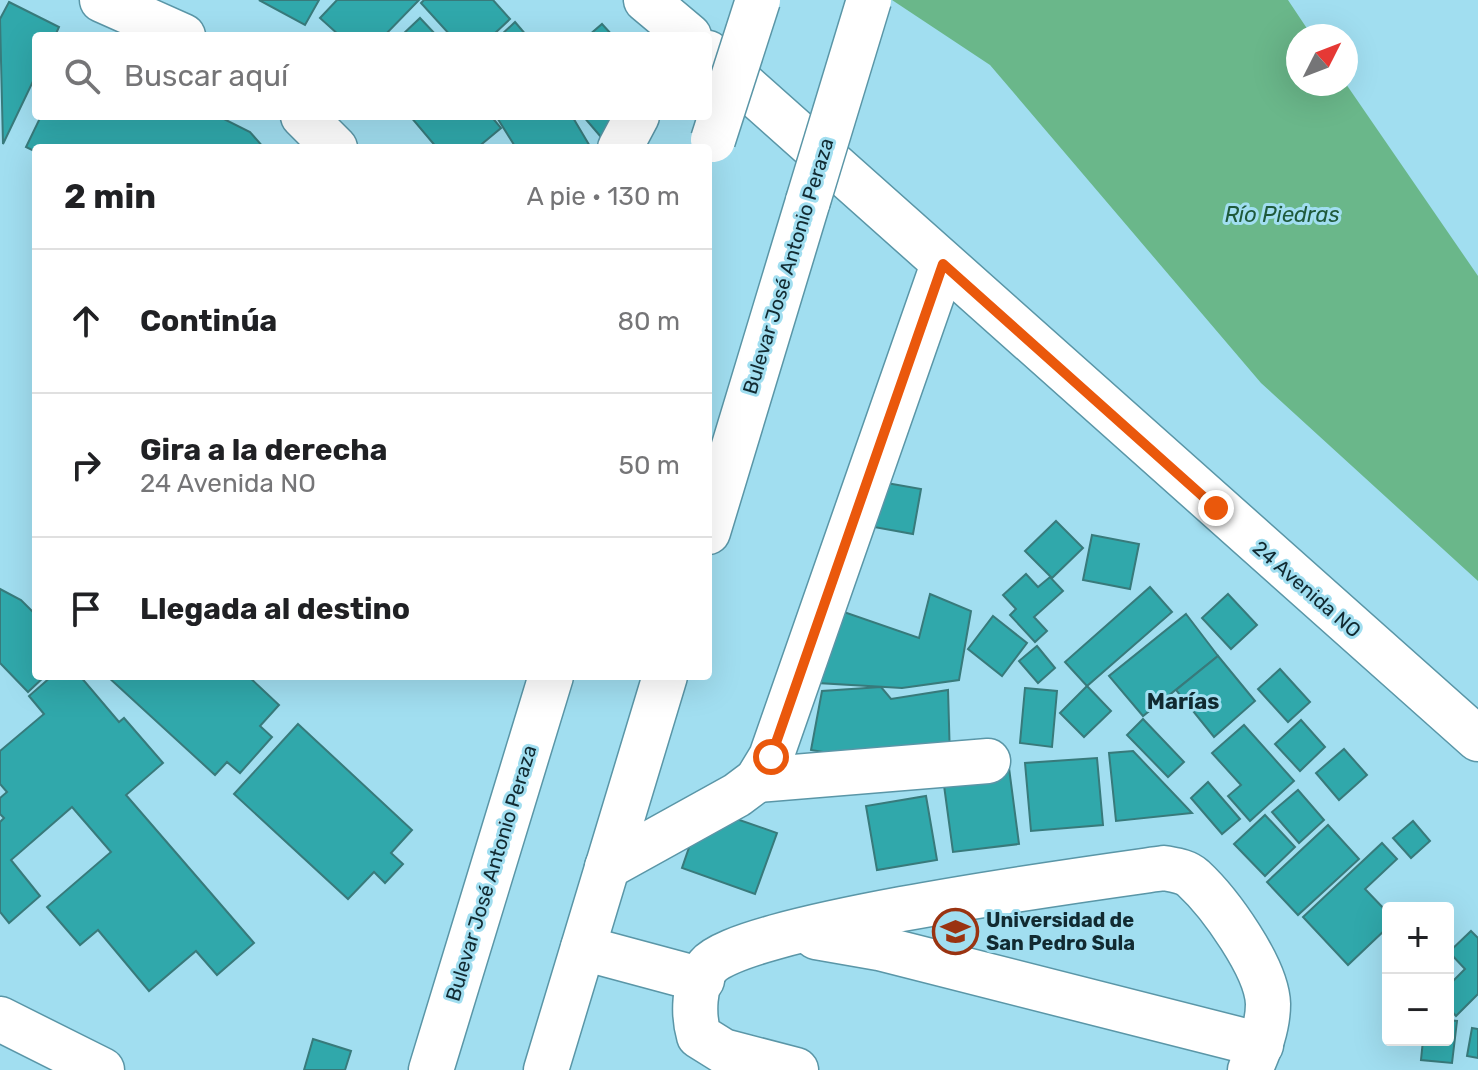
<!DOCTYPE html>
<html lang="es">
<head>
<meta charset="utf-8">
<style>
  :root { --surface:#fff; --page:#f6f6f6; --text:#202124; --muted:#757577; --line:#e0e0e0 }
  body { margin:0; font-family:Rubik,sans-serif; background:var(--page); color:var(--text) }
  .controls { position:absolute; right:24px; bottom:24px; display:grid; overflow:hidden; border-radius:8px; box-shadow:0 8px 32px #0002 }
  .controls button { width:72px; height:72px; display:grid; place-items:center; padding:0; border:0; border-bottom:2px solid var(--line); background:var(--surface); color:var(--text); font:40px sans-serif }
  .compass { position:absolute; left:1286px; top:24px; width:72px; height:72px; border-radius:50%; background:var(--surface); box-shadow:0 8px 32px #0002; rotate:48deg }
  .stop { position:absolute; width:24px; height:24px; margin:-18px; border:6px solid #ea580c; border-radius:50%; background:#fff }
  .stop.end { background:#ea580c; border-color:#fff; box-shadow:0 2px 8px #0008 }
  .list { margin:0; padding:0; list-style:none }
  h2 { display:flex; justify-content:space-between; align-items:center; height:104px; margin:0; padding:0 32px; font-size:34px }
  h2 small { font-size:26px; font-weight:400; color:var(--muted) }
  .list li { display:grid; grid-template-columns:52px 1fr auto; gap:24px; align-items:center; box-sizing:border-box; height:144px; padding:0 32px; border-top:2px solid var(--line) }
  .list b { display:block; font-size:30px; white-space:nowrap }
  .list p { margin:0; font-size:26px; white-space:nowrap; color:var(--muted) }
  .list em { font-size:26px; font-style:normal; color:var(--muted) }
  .icon { flex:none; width:44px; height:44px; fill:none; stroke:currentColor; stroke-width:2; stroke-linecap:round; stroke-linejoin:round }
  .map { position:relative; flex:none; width:1478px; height:1070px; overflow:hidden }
  .search { position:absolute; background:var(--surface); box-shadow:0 8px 32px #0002; left:32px; top:32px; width:680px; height:88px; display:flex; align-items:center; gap:20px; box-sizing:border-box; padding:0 28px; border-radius:8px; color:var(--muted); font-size:30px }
  .panel { position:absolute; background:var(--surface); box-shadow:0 8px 32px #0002; left:32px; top:144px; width:680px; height:536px; border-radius:8px }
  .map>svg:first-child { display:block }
  .water { fill:#6ab78a }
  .building { fill:#30a8ab; stroke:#387a7b; stroke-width:2 }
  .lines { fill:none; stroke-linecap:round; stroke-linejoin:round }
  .minor-casing { stroke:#5a96a7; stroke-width:47 }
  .major-casing { stroke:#5a96a7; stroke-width:47 }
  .minor { stroke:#fff; stroke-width:44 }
  .major { stroke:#fff; stroke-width:44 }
  .major-bridge-casing { stroke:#5a96a7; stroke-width:47; stroke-linecap:butt }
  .major-bridge { stroke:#fff; stroke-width:44 }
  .route { stroke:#ea580c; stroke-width:10 }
  .labels { text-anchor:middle; stroke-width:6; stroke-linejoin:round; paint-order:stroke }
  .street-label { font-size:20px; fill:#112a31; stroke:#a1def0 }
  .poi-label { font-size:20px; font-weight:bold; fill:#112a31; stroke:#a1def0; text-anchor:start }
  .water-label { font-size:22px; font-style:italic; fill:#1f593a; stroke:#a1def0 }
  .neighbourhood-label { font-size:22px; font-weight:bold; fill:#112a31; stroke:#a1def0 }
</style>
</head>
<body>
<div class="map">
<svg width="1478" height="1070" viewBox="0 0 1478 1070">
  <rect width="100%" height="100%" fill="#a1def0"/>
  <polygon class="water" points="892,0 1288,0 1312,36 1298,36 1298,84 1346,84 1478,276 1478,581 1261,383 990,65"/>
  <g class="building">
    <polygon points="259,0 319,0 305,25"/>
    <polygon points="337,0 419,0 384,36 340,36 320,18"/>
    <polygon points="424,0 493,0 510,19 492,36 451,36 421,3"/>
    <polygon points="9,2 59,27 55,36 36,36 36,75 3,144 0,19"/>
    <polygon points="420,18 437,36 401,36"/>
    <polygon points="515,22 527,36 500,36"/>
    <polygon points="602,24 613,36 588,36"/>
    <polygon points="41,116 218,116 250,132 264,148 36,148 36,152 26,147"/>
    <polygon points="410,116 491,116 501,128 477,148 437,148"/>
    <polygon points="496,116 572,116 591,148 516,148"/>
    <polygon points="583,116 625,116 601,137"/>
    <polygon points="881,482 921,489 913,534 874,527"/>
    <polygon points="1056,521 1083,548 1052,578 1025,551"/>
    <polygon points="1092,535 1139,544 1130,589 1083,580"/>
    <polygon points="1026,574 1038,587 1050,577 1063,591 1034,617 1047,631 1035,642 1010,615 1016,609 1003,595"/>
    <polygon points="1150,587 1172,612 1087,686 1065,662"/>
    <polygon points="0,589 21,600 36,615 36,676 45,676 28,692 0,663"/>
    <polygon points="930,594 971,611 959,680 902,688 818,683 844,612 919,638"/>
    <polygon points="1228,594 1257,625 1231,649 1202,618"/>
    <polygon points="1186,614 1218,656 1143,716 1109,676"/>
    <polygon points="993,616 1027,643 1002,676 968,649"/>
    <polygon points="1037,646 1055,668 1038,683 1019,661"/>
    <polygon points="1218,656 1255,701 1214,737 1176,690"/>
    <polygon points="1280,669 1310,702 1288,722 1258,689"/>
    <polygon points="52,676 80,676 119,722 124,718 163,763 126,795 254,943 217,975 196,951 149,991 98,930 80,945 47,907 111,852 72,807 11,860 40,896 9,923 0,912 0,822 4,818 0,814 0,798 7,792 0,784 0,751 44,714 29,696"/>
    <polygon points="107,676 248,676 279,705 260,726 272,737 240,773 227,762 215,775"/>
    <polygon points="1087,686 1111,711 1084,737 1060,713"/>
    <polygon points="881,687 891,699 948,690 950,759 883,762 811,750 822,691"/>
    <polygon points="1025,688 1057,691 1052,747 1020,743"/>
    <polygon points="1143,719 1184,762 1168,777 1127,735"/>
    <polygon points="1301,720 1325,747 1300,771 1275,744"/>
    <polygon points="298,724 412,830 391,853 403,864 385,883 374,872 348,899 234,794"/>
    <polygon points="1244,725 1294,781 1250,821 1228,796 1241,785 1212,753"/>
    <polygon points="1344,749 1367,775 1339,800 1316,773"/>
    <polygon points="1133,751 1192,813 1116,821 1109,753"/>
    <polygon points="1097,758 1103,825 1031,831 1025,763"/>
    <polygon points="1009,768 1019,844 953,852 943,778"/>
    <polygon points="1208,782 1240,819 1222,834 1191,798"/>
    <polygon points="1298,790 1324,820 1299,843 1272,812"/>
    <polygon points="926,796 937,860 877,870 866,806"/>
    <polygon points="725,815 777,833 755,894 682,868 693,836"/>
    <polygon points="1265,815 1295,847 1265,876 1234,844"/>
    <polygon points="1413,821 1430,841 1411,858 1393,838"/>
    <polygon points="1328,825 1359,859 1298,915 1267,882"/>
    <polygon points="1382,843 1397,859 1365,889 1388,913 1388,927 1348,965 1303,917"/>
    <polygon points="1471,931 1478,938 1478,994 1456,1016 1448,1007 1448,986 1465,969 1449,952"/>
    <polygon points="1448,1020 1457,1021 1452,1063 1421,1060 1423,1040 1448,1040"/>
    <polygon points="1472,1028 1478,1029 1478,1058 1467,1056"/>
    <polygon points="313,1039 351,1051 345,1070 304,1070"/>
  </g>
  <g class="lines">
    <defs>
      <g id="minor">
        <polyline points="102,0 183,36"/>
        <polyline points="646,0 689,36"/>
        <polyline points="708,53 1478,739"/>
        <polyline points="303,116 335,148"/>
        <polyline points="620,148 637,116"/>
        <polyline points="757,780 988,761"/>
        <polyline points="607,867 737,795 757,780 771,757 943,264"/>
        <polyline points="816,937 879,948 1261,1045"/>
        <polyline points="583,948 702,980"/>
        <polyline points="0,1019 102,1070"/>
        <path d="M796,1070L723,1051L699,1036C693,1015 693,984 708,966C741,925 1094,878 1164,868C1174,870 1185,871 1193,878C1220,903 1267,968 1268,1004C1268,1027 1259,1050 1250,1070"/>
      </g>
      <g id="major">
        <polyline points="708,532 808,201"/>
        <polyline points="431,1070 551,676"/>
        <polyline points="546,1070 665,676"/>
      </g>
    </defs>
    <use href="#minor" class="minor-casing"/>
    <use href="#major" class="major-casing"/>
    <use href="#minor" class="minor"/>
    <use href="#major" class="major"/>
    <defs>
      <g id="major-bridge">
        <polyline points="713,140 758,0"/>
        <polyline points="808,201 869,0"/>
      </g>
    </defs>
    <use href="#major-bridge" class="major-bridge-casing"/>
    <use href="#major-bridge" class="major-bridge"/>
  </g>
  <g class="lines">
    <polyline class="route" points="771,757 943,264 1216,508"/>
  </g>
  <defs>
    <symbol id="university-ring" viewBox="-11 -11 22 22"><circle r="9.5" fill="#a1def0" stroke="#9a3311" stroke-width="1.5"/><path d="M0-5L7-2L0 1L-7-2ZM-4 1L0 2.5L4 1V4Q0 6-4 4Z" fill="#9a3311"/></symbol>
  </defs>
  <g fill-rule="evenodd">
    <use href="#university-ring" x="930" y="906" width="51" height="51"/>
  </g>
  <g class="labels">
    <g class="street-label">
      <text transform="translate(788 266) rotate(-73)" y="7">Bulevar José Antonio Peraza</text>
      <text transform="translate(1307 589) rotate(41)" y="7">24 Avenida NO</text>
      <text transform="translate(491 873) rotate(-73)" y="7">Bulevar José Antonio Peraza</text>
    </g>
    <g class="poi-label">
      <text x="986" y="927">Universidad de<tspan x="986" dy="23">San Pedro Sula</tspan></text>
    </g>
    <g class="water-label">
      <text x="1282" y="222">Río Piedras</text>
    </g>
    <g class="neighbourhood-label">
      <text x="1183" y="709">Marías</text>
    </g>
  </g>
</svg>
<div class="controls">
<button>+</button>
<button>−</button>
</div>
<svg class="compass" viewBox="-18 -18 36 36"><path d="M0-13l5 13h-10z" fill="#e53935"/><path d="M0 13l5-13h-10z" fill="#757577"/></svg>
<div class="stop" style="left:771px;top:757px"></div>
<div class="stop end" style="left:1216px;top:508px"></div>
<div class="search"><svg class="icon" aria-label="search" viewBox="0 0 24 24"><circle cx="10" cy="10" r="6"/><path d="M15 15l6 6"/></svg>Buscar aquí</div>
<section class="panel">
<h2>2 min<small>A pie · 130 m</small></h2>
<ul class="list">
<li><svg class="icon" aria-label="ahead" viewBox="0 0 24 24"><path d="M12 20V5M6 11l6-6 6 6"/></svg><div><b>Continúa</b></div><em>80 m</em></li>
<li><svg class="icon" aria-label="right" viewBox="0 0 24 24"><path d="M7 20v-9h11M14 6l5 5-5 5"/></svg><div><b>Gira a la derecha</b><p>24 Avenida NO</p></div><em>50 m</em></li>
<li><svg class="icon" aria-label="arrive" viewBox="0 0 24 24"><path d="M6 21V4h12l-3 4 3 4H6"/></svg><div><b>Llegada al destino</b></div></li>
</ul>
</section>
</div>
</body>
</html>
